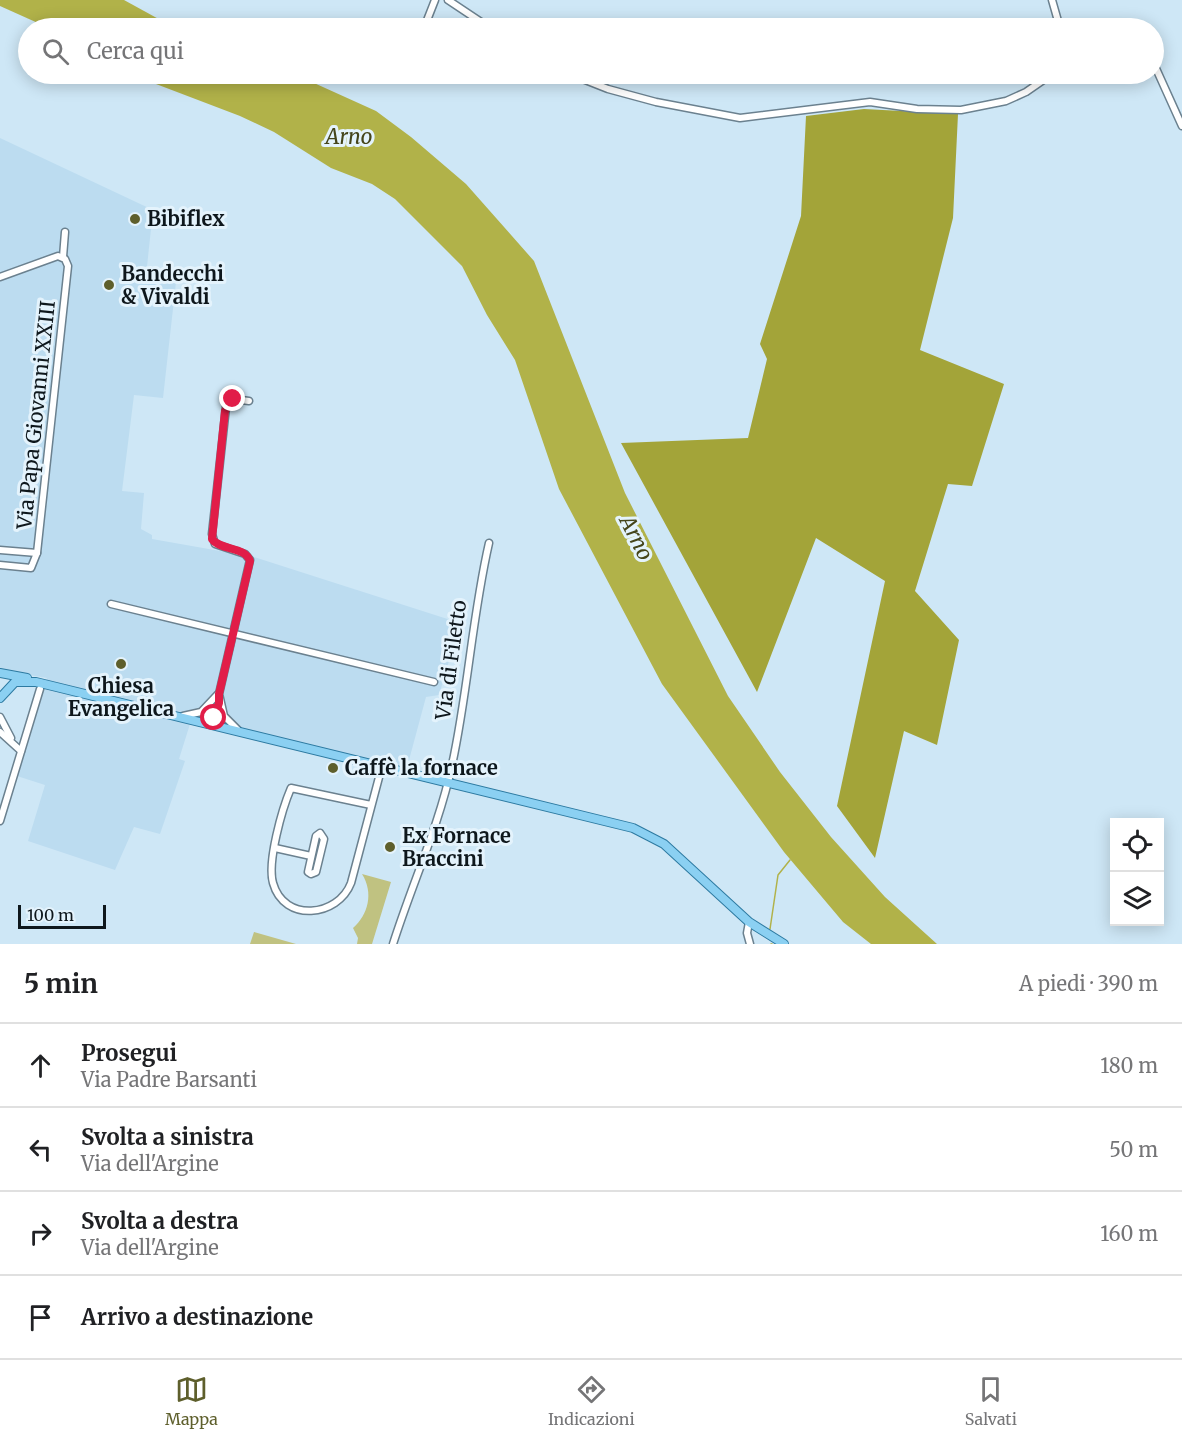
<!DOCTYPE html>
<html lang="it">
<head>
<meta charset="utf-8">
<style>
  :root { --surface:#fff; --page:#f2f2f2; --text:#202124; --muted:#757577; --line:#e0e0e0; --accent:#5e5f2c }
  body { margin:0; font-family:Merriweather,serif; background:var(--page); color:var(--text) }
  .controls { position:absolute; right:18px; bottom:18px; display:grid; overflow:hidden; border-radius:0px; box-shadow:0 3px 15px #0003 }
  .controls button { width:54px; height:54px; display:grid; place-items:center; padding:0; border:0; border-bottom:2px solid var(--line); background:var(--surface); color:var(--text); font:30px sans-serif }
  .scale { position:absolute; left:18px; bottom:15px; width:88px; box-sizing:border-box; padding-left:6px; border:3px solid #0e171c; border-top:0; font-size:16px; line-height:21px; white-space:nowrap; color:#0e171c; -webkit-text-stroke:4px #e4f3fc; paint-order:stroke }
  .stop { position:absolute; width:18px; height:18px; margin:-14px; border:4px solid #e11d48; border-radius:50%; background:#fff }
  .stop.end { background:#e11d48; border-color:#fff; box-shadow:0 2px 6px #0008 }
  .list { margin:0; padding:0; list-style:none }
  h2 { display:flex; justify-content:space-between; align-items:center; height:78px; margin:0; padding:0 24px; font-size:26px }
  h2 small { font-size:20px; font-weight:400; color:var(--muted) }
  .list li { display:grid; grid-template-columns:39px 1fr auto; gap:18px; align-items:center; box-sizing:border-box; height:84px; padding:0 24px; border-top:2px solid var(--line) }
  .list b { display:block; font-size:22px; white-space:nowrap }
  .list p { margin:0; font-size:20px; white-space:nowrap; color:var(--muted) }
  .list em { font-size:20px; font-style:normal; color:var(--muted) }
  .icon { flex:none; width:33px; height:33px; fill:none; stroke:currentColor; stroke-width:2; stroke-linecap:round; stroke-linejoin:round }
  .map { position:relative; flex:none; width:1182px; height:944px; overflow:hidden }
  .search { position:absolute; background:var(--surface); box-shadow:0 3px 15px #0003; left:18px; right:18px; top:18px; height:66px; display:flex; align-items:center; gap:15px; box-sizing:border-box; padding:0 21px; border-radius:33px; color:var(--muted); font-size:22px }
  .sheet { height:414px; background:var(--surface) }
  nav { display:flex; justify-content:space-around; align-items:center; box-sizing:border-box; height:84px; border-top:2px solid var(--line); background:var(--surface); font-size:16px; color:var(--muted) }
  nav a { display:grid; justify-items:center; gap:3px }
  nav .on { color:var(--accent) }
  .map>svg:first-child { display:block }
  .built { fill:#bcdcf0 }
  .green { fill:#c0c281 }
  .forest { fill:#a3a439 }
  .water { fill:#b1b249 }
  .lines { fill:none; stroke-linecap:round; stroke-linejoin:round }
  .stream { stroke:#b1b249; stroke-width:1.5 }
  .minor-casing { stroke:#6b818f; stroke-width:9 }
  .major-casing { stroke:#2d7aa1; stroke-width:10 }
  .minor { stroke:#fff; stroke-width:6 }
  .major { stroke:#8bd0f2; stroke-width:8 }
  .route { stroke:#e11d48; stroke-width:8 }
  .poi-dot { fill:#5e5f2c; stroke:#e4f3fc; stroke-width:2 }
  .labels { text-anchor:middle; stroke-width:6; stroke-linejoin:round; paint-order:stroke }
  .poi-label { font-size:20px; font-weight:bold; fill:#0e171c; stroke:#e4f3fc; text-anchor:start }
  .street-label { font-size:20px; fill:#0e171c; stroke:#e4f3fc }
  .water-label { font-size:21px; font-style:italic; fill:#45451a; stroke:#e4f3fc }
</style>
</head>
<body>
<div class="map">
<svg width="1182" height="944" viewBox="0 0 1182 944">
  <rect width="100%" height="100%" fill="#cee7f6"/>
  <polygon class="built" points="0,138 153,210 146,276 176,282 163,398 134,395 122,491 144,493 141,529 152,535 152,539 254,557 460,623 439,695 426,697 405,775 190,724 179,759 185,761 160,834 134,827 115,870 28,841 45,785 17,776 47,678 0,670"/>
  <g class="green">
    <path d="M362,874L391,882L372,944H357L358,938L353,928C368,915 374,893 362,874Z"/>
    <polygon points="254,932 296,944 250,944"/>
  </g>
  <polygon class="forest" points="864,109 958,114 953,218 920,350 1004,384 972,486 948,484 915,591 959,640 937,745 904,731 875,858 837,806 885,581 816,538 757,692 621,443 748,438 767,359 760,344 801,216 806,116"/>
  <g class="water">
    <polygon points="0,0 124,0 175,28 49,28 0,6"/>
    <polygon points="136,74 292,74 303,78 376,111 411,137 466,184 534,261 625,493 728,696 780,772 831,837 885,897 937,944 871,944 843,922 784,852 662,684 559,489 515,360 487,315 462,266 395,199 372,184 331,168 274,132 240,116 156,84"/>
  </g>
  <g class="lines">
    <g class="stream">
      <polyline points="770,929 778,875 790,860"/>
      <polyline points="771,944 772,944"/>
    </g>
    <defs>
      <g id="minor">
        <polyline points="448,0 490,28"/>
        <polyline points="1052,0 1060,28"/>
        <polyline points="424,28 435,0"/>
        <polyline points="1154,64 1182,126"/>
        <polyline points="570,74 608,89 656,102 740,118 870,102 917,109 961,110 1006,101 1026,92 1052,74"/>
        <polyline points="63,257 65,232"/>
        <polyline points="0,277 58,256 65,259 68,266 37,553 31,568 0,565"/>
        <polyline points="0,550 37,553"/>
        <polyline points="111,604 434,682"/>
        <polyline points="183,716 201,712 218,694"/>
        <polyline points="0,717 11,738"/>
        <polyline points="209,723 216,715 219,703"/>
        <polyline points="238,730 224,716 219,694 250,560 245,554 215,544 212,534 226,407 233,399 249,401"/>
        <polyline points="0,732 21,751"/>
        <path d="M371,805L291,788C282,809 267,862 273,883C284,923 338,917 351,883L382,766"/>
        <polyline points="0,821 40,689"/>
        <polygon points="320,833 324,839 316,872 311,874 308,872 316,836"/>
        <polyline points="275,848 311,856"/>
        <polyline points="749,922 747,933 750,944"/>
        <path d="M393,944C412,884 439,826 452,765C468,692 472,617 489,543"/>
      </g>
      <g id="major">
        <polyline points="0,673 27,678"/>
        <polyline points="0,698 15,682 36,682 633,828 664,844 749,922 784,944"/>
      </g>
    </defs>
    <use href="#minor" class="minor-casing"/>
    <use href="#major" class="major-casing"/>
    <use href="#minor" class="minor"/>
    <use href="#major" class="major"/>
  </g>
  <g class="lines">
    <path class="route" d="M214,718L219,703V694L250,561C245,546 221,551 212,539L225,411L233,399"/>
  </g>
  <g class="poi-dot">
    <circle cx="135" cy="219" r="6"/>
    <circle cx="109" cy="285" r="6"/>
    <circle cx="121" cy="664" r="6"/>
    <circle cx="333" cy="768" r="6"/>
    <circle cx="390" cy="847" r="6"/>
  </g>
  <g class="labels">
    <g class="poi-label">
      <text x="147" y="226">Bibiflex</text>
      <text x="121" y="281">Bandecchi<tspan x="121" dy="23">&amp; Vivaldi</tspan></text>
      <text x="121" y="693" text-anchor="middle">Chiesa<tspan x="121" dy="23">Evangelica</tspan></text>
      <text x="345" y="775">Caffè la fornace</text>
      <text x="402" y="843">Ex Fornace<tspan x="402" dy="23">Braccini</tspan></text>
    </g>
    <g class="street-label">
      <text transform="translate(36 415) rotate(-84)" y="7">Via Papa Giovanni XXIII</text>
      <text transform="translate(451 660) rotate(-82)" y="7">Via di Filetto</text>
    </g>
    <g class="water-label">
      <text x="349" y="144">Arno</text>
      <text transform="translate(636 538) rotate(63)" y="7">Arno</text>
    </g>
  </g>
</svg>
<div class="controls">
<button><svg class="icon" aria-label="locate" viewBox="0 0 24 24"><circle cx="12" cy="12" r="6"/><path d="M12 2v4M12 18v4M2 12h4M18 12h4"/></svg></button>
<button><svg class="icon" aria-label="layers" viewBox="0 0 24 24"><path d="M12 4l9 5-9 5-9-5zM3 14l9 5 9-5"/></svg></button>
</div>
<div class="scale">100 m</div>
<div class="stop" style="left:214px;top:718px"></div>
<div class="stop end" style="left:233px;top:399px"></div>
<div class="search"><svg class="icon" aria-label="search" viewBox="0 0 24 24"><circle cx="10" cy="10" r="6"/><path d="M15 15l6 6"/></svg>Cerca qui</div>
</div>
<section class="sheet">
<h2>5 min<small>A piedi · 390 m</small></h2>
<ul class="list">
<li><svg class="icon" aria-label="ahead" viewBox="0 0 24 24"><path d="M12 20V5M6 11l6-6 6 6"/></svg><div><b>Prosegui</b><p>Via Padre Barsanti</p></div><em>180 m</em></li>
<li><svg class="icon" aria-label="left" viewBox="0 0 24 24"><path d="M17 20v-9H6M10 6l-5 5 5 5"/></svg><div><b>Svolta a sinistra</b><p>Via dell'Argine</p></div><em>50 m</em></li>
<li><svg class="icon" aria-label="right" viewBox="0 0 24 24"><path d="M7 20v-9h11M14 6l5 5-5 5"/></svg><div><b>Svolta a destra</b><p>Via dell'Argine</p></div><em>160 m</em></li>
<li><svg class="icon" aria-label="arrive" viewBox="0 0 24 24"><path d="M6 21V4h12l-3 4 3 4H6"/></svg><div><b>Arrivo a destinazione</b></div></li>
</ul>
</section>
<nav>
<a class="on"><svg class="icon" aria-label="map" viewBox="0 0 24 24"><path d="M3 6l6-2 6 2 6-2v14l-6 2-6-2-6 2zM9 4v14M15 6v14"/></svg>Mappa</a>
<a><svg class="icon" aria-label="directions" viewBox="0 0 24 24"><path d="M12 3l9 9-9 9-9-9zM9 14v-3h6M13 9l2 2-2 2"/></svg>Indicazioni</a>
<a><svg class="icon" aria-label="saved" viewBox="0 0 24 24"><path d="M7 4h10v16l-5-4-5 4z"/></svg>Salvati</a>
</nav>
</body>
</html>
